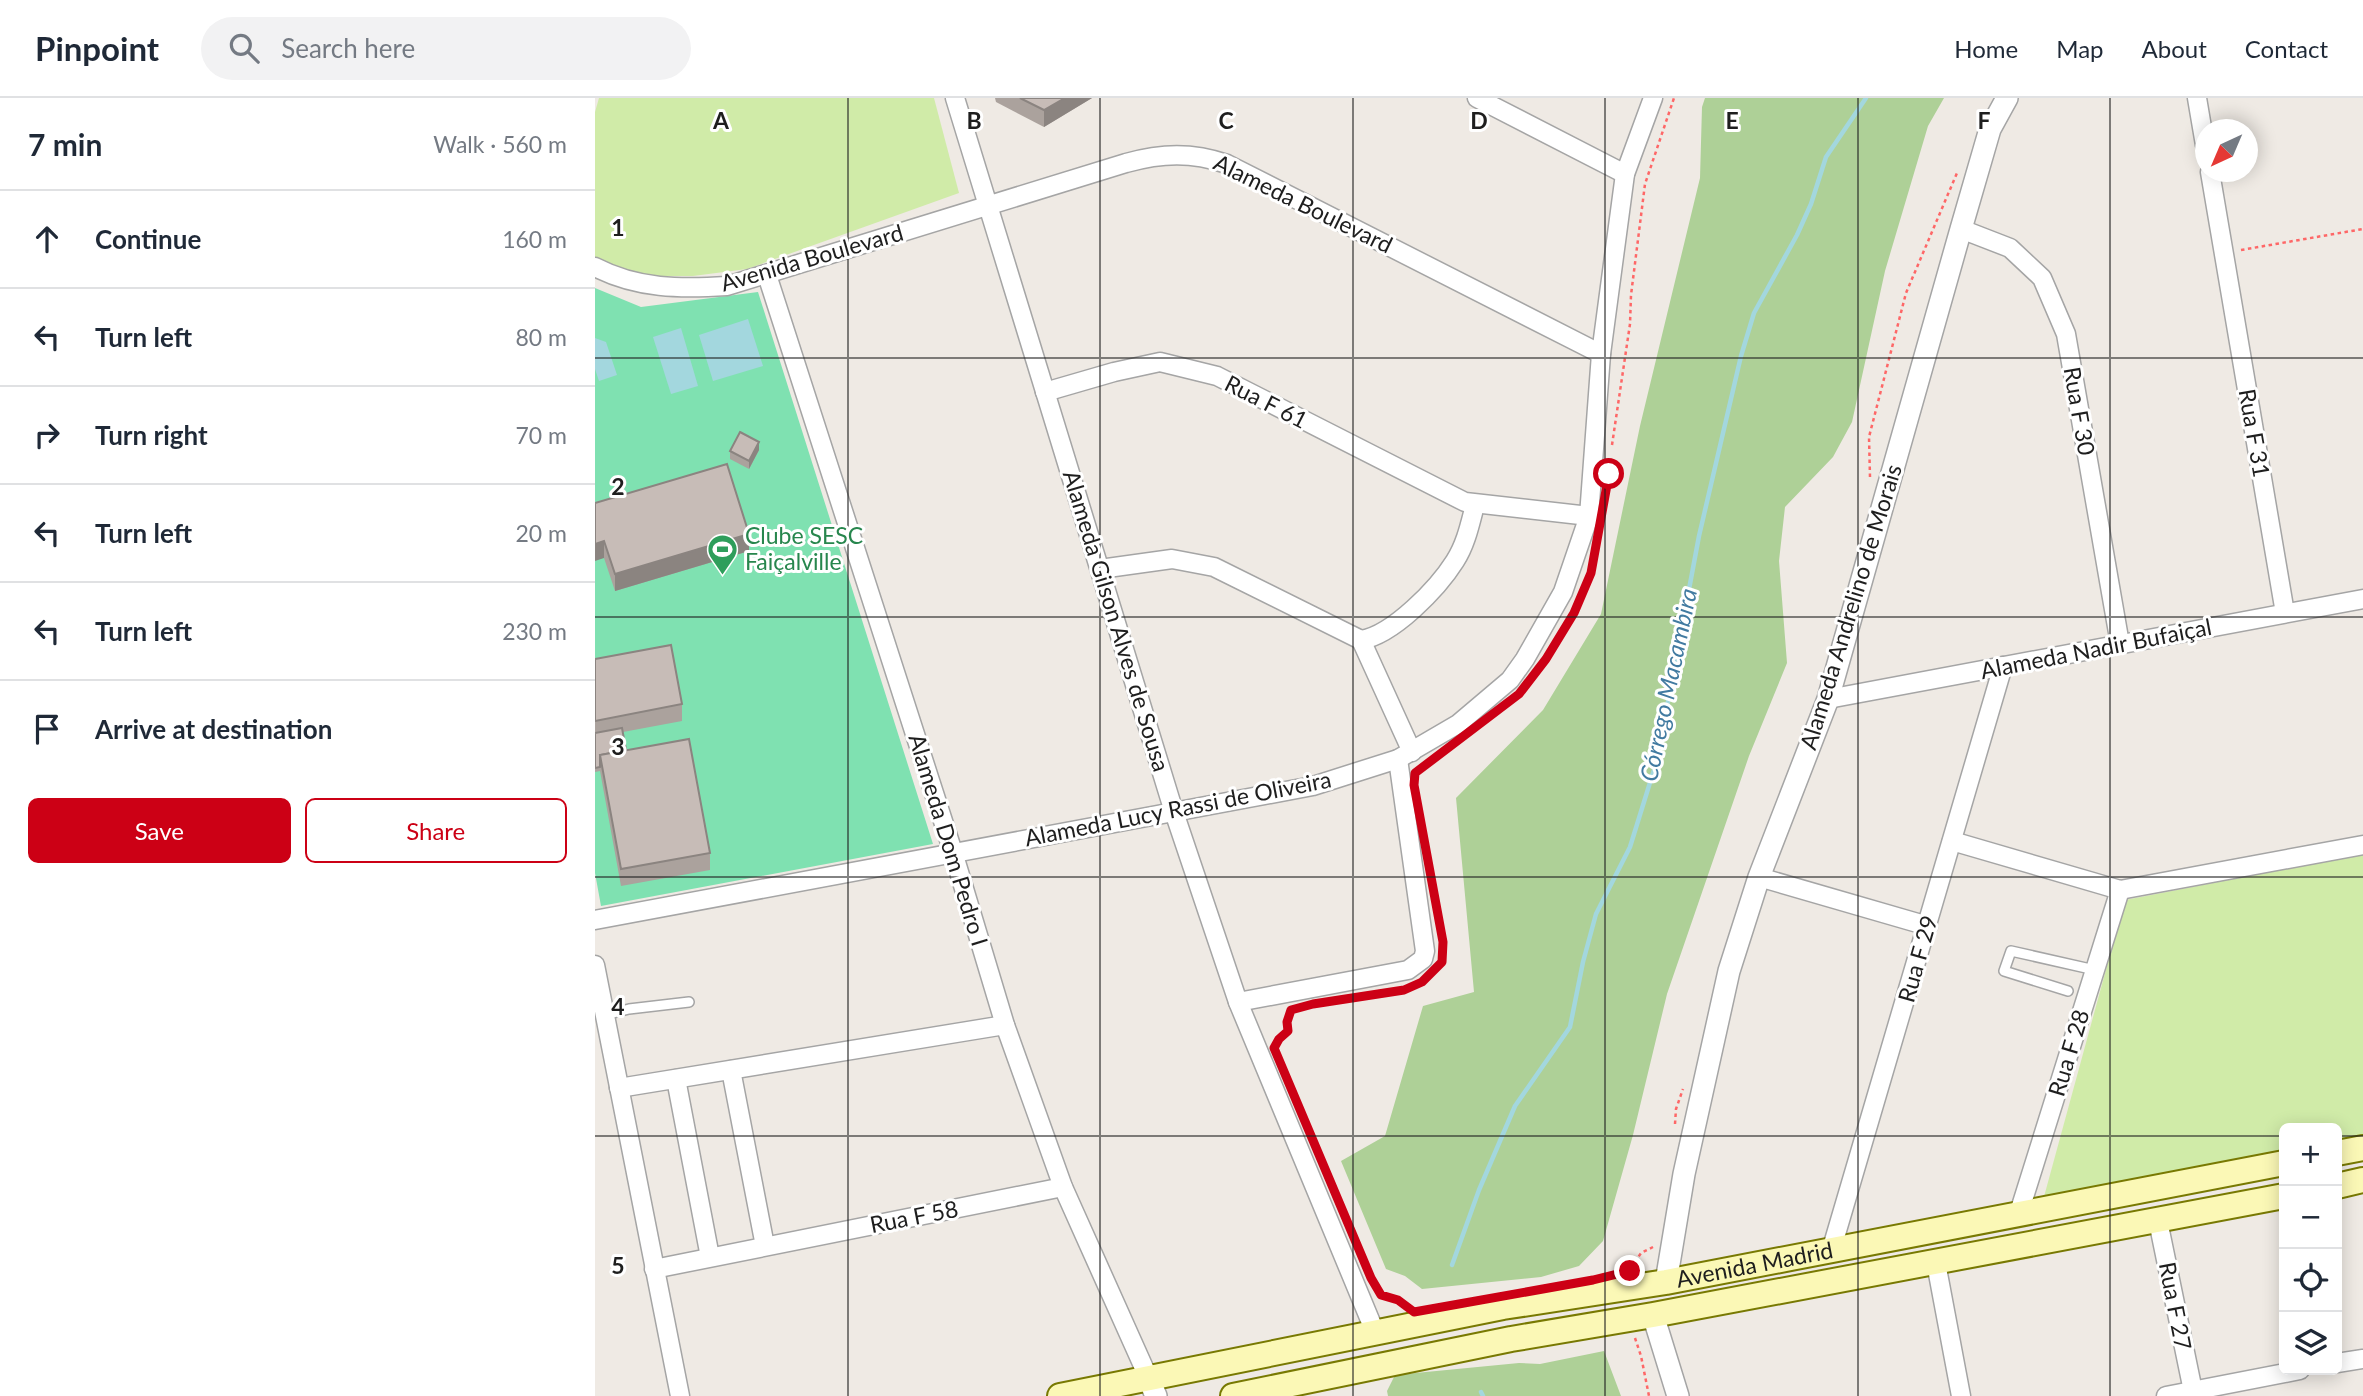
<!DOCTYPE html>
<html lang="en">
<head>
<meta charset="utf-8">
<style>
  :root { --surface:#fff; --page:#f2f2f3; --text:#1f2937; --muted:#747a83; --line:#e0e1e3; --accent:#cc0015 }
  body { margin:0; font-family:Lato,sans-serif; background:var(--page); color:var(--text) }
  .controls { position:absolute; right:21px; bottom:21px; display:grid; overflow:hidden; border-radius:10px; box-shadow:0 4px 18px #0003 }
  .controls button { width:63px; height:63px; display:grid; place-items:center; padding:0; border:0; border-bottom:2px solid var(--line); background:var(--surface); color:var(--text); font:35px sans-serif }
  .compass { position:absolute; left:1600px; top:21px; width:63px; height:63px; border-radius:50%; background:var(--surface); box-shadow:0 4px 18px #0003; rotate:224deg }
  .stop { position:absolute; width:21px; height:21px; margin:-16px; border:5px solid #cc0015; border-radius:50%; background:#fff }
  .stop.end { background:#cc0015; border-color:#fff; box-shadow:0 2px 7px #0008 }
  .list { margin:0; padding:0; list-style:none }
  h2 { display:flex; justify-content:space-between; align-items:center; height:91px; margin:0; padding:0 28px; font-size:30px }
  h2 small { font-size:23px; font-weight:400; color:var(--muted) }
  .list li { display:grid; grid-template-columns:46px 1fr auto; gap:21px; align-items:center; box-sizing:border-box; height:98px; padding:0 28px; border-top:2px solid var(--line) }
  .list b { display:block; font-size:26px; white-space:nowrap }
  .list em { font-size:23px; font-style:normal; color:var(--muted) }
  .actions { display:flex; gap:14px; padding:21px 28px }
  .actions a { flex:1; padding:16px 0; border:2px solid var(--accent); border-radius:10px; text-align:center; font-size:24px; color:var(--accent) }
  .actions .main { background:var(--accent); color:#fff }
  .icon { flex:none; width:38px; height:38px; fill:none; stroke:currentColor; stroke-width:2; stroke-linecap:round; stroke-linejoin:round }
  .map { position:relative; flex:none; width:1768px; height:1298px; overflow:hidden }
  header { display:flex; align-items:center; gap:42px; box-sizing:border-box; height:98px; padding:0 35px; background:var(--surface); border-bottom:2px solid var(--line) }
  header strong { font-size:33px }
  nav { display:flex; gap:38px; margin-inline-start:auto; font-size:24px }
  .search { width:490px; height:63px; background:var(--page); display:flex; align-items:center; gap:18px; box-sizing:border-box; padding:0 24px; border-radius:38px; color:var(--muted); font-size:26px }
  main { display:flex }
  aside { flex:1; background:var(--surface) }
  .map>svg:first-child { display:block }
  .grass { fill:#d0eba8 }
  .forest { fill:#aed097 }
  .pitch { fill:#7fe1b1 }
  .water { fill:#a3d7de }
  .lines { fill:none; stroke-linecap:round; stroke-linejoin:round }
  .stream { stroke:#a3d7de; stroke-width:4.5 }
  .service-casing { stroke:#a5a5a5; stroke-width:12 }
  .minor-casing { stroke:#a5a5a5; stroke-width:21 }
  .tertiary-casing { stroke:#a5a5a5; stroke-width:24 }
  .secondary-casing { stroke:#787902; stroke-width:28 }
  .path { stroke:#fe6767; stroke-width:2.5; stroke-dasharray:3.5 3.5; stroke-linecap:butt }
  .service { stroke:#fff; stroke-width:9 }
  .minor { stroke:#fff; stroke-width:18 }
  .tertiary { stroke:#fff; stroke-width:21 }
  .secondary { stroke:#fbf8b6; stroke-width:24 }
  .wall { fill:#aba29d }
  .shaded-wall { fill:#8b8480 }
  .building { fill:#c7bcb7; stroke:#8b8480; stroke-width:2 }
  .route { stroke:#cc0015; stroke-width:9 }
  .grid { fill:none; stroke:#1e1e1e; stroke-width:2; stroke-opacity:0.55 }
  .labels { text-anchor:middle; stroke-width:6; stroke-linejoin:round; paint-order:stroke }
  .street-label { font-size:23px; fill:#1e1e1e; stroke:#fff }
  .leisure-label { font-size:23px; fill:#27864d; stroke:#fff; text-anchor:start }
  .water-label { font-size:24px; font-style:italic; fill:#427ba1; stroke:#fff }
  .grid-label { font-size:23px; text-anchor:middle; font-weight:bold; fill:#1e1e1e; stroke:#fff; stroke-width:6; stroke-linejoin:round; paint-order:stroke }
</style>
</head>
<body>
<header>
<strong>Pinpoint</strong>
<div class="search"><svg class="icon" aria-label="search" viewBox="0 0 24 24"><circle cx="10" cy="10" r="6"/><path d="M15 15l6 6"/></svg>Search here</div>
<nav><a>Home</a><a>Map</a><a>About</a><a>Contact</a></nav>
</header>
<main>
<aside>
<h2>7 min<small>Walk · 560 m</small></h2>
<ul class="list">
<li><svg class="icon" aria-label="ahead" viewBox="0 0 24 24"><path d="M12 20V5M6 11l6-6 6 6"/></svg><div><b>Continue</b></div><em>160 m</em></li>
<li><svg class="icon" aria-label="left" viewBox="0 0 24 24"><path d="M17 20v-9H6M10 6l-5 5 5 5"/></svg><div><b>Turn left</b></div><em>80 m</em></li>
<li><svg class="icon" aria-label="right" viewBox="0 0 24 24"><path d="M7 20v-9h11M14 6l5 5-5 5"/></svg><div><b>Turn right</b></div><em>70 m</em></li>
<li><svg class="icon" aria-label="left" viewBox="0 0 24 24"><path d="M17 20v-9H6M10 6l-5 5 5 5"/></svg><div><b>Turn left</b></div><em>20 m</em></li>
<li><svg class="icon" aria-label="left" viewBox="0 0 24 24"><path d="M17 20v-9H6M10 6l-5 5 5 5"/></svg><div><b>Turn left</b></div><em>230 m</em></li>
<li><svg class="icon" aria-label="arrive" viewBox="0 0 24 24"><path d="M6 21V4h12l-3 4 3 4H6"/></svg><div><b>Arrive at destination</b></div></li>
</ul>
<div class="actions"><a class="main">Save</a><a>Share</a></div>
</aside>
<div class="map">
<svg width="1768" height="1298" viewBox="0 0 1768 1298">
  <rect width="100%" height="100%" fill="#efeae4"/>
  <g class="grass">
    <polygon points="4,0 339,0 364,95 152,171 98,178 57,178 24,171 0,160 0,14"/>
    <polygon points="1768,756 1768,1040 1742,1045 1742,1030 1689,1030 1689,1056 1447,1106 1530,802"/>
  </g>
  <g class="forest">
    <polygon points="1110,0 1349,0 1333,28 1290,173 1257,324 1238,359 1190,409 1184,463 1192,565 1154,658 1072,896 1038,1037 1008,1143 984,1168 946,1179 827,1191 810,1178 791,1171 746,1063 790,1038 828,908 879,894 861,700 948,612 1006,516 1045,328 1105,80 1107,9"/>
    <polygon points="1009,1253 1026,1298 793,1298 792,1293 800,1277 924,1265 945,1266"/>
  </g>
  <polygon class="pitch" points="0,190 46,209 163,194 338,746 6,808 0,775"/>
  <g class="water">
    <polygon points="153,221 168,268 118,283 104,237"/>
    <polygon points="86,230 103,288 76,296 58,239"/>
    <polygon points="0,240 11,244 22,277 4,283 0,271"/>
  </g>
  <g class="lines">
    <g class="stream">
      <polyline points="857,1167 884,1092 920,1008 975,929 988,864 1001,816 1035,749 1062,662 1104,438 1146,258 1159,215 1202,137 1216,106 1231,59 1271,0"/>
      <polyline points="886,1294 888,1298"/>
    </g>
    <defs>
      <g id="service">
        <polyline points="1473,893 1409,873 1416,853 1500,872"/>
        <polyline points="10,917 34,911 94,904"/>
      </g>
      <g id="minor">
        <polyline points="360,0 579,714 643,904 780,1234"/>
        <polyline points="882,0 1030,76"/>
        <polyline points="1602,0 1610,47"/>
        <polyline points="1615,74 1690,515"/>
        <polyline points="1366,131 1415,150 1447,180 1471,236 1525,546"/>
        <path d="M0,169C42,191 86,191 132,188L531,65C567,55 597,54 632,66L1006,256"/>
        <polyline points="172,177 358,754 410,927 468,1089 554,1281"/>
        <polyline points="450,294 519,274 565,264 622,278 870,404 994,418"/>
        <path d="M505,471L577,461L619,469L766,542C798,537 843,490 860,463C871,446 875,426 880,407"/>
        <polyline points="766,542 817,654"/>
        <polyline points="1233,601 1768,501"/>
        <polyline points="1357,743 1525,792 1768,747"/>
        <polyline points="1164,779 1333,828"/>
        <polyline points="0,822 718,688 803,661 863,626 915,582 930,561 968,494 994,418 1006,256 1030,76 1058,0"/>
        <polyline points="0,867 85,1298"/>
        <polyline points="643,904 813,872 828,861 830,853 803,661"/>
        <polyline points="136,972 170,1148"/>
        <polyline points="81,981 115,1159"/>
        <polyline points="24,990 410,927"/>
        <polyline points="1423,1118 1525,792"/>
        <polyline points="1563,1123 1598,1293"/>
        <polyline points="1236,1153 1408,568"/>
        <polyline points="1341,1165 1366,1298"/>
        <polyline points="59,1171 468,1089"/>
        <polyline points="1742,1265 1768,1261"/>
        <polyline points="1571,1298 1705,1272"/>
      </g>
      <g id="tertiary">
        <polyline points="1071,1184 1089,1076 1134,873 1164,779 1233,601 1366,131 1395,31 1412,0"/>
        <polyline points="1058,1217 1083,1298"/>
        <polyline points="554,1281 561,1298"/>
      </g>
      <g id="secondary">
        <polyline points="1742,1055 1768,1050"/>
        <polyline points="1742,1088 1768,1082"/>
        <path id="s1" d="M465,1298L908,1209L1071,1184L1689,1065"/>
        <polyline points="638,1298 916,1241 1058,1217 1689,1098"/>
      </g>
    </defs>
    <use href="#service" class="service-casing"/>
    <use href="#minor" class="minor-casing"/>
    <use href="#tertiary" class="tertiary-casing"/>
    <use href="#secondary" class="secondary-casing"/>
    <g class="path">
      <polyline points="1646,152 1768,131"/>
      <polyline points="1017,347 1035,226 1036,197 1050,86 1079,0"/>
      <polyline points="1275,379 1274,339 1311,195 1362,75"/>
      <path d="M949,564C972,532 992,495 999,457"/>
      <polyline points="844,826 848,851"/>
      <polyline points="840,873 847,864 847,858"/>
      <polyline points="797,893 814,890"/>
      <polyline points="679,950 684,941 693,933 692,924 698,911"/>
      <polyline points="1080,1026 1081,1011 1088,991"/>
      <polyline points="1036,1170 1046,1155 1058,1149"/>
      <polyline points="782,1192 786,1197 803,1202 810,1209"/>
      <polyline points="1040,1240 1046,1258 1054,1298"/>
    </g>
    <use href="#service" class="service"/>
    <use href="#minor" class="minor"/>
    <use href="#tertiary" class="tertiary"/>
    <use href="#secondary" class="secondary"/>
  </g>
  <g class="wall">
    <polygon points="400,0 497,0 449,29 401,4"/>
    <polygon points="164,352 154,371 135,361 135,353"/>
    <polygon points="0,405 154,453 20,493 9,460"/>
    <polygon points="0,561 87,606 87,623 28,634 31,652 115,755 115,772 26,788 5,673 0,674"/>
  </g>
  <g class="shaded-wall">
    <polygon points="470,0 497,0 449,29 449,12"/>
    <polygon points="164,344 164,352 154,371 154,363"/>
    <polygon points="154,436 154,453 20,493 20,476"/>
    <polygon points="9,443 9,460 0,463 0,446"/>
  </g>
  <g class="building">
    <polygon points="425,0 470,0 449,12"/>
    <polygon points="145,334 164,344 154,363 135,353"/>
    <polygon points="132,366 154,436 20,476 9,443 0,446 0,405"/>
    <polygon points="76,547 87,606 0,623 0,561"/>
    <polygon points="27,630 31,652 5,657 5,669 0,670 0,635"/>
    <polygon points="94,641 115,755 26,771 5,657"/>
  </g>
  <g class="lines">
    <polyline class="route" points="1014,376 996,475 979,515 951,561 924,596 820,675 819,687 848,844 847,864 827,884 809,892 718,906 696,912 692,924 693,933 684,941 679,950 776,1180 786,1197 803,1202 819,1214 998,1182 1035,1173"/>
  </g>
  <path class="grid" d="M253,0V1298M505,0V1298M758,0V1298M1010,0V1298M1263,0V1298M1515,0V1298M0,260H1768M0,519H1768M0,779H1768M0,1038H1689M1742,1038H1768"/>
  <defs>
    <symbol id="stadium-pin" viewBox="-11 -11 22 30"><path d="M0 17L-7.5 6A9.5 9.5 0 1 1 7.5 6Z" fill="#2e9e5b" stroke="#fff"/><path d="M0-5a6.5 5 0 1 0 0 10a6.5 5 0 1 0 0-10ZM-3.5-1.8h7v3.6h-7Z" fill="#fff"/></symbol>
  </defs>
  <g fill-rule="evenodd">
    <use href="#stadium-pin" x="110" y="434" width="35" height="47"/>
  </g>
  <g class="labels">
    <g class="street-label">
      <text transform="translate(708 106) rotate(26)" y="8">Alameda Boulevard</text>
      <text transform="translate(217 160) rotate(-16)" y="8">Avenida Boulevard</text>
      <text transform="translate(671 304) rotate(27)" y="8">Rua F 61</text>
      <text transform="translate(1484 313) rotate(80)" y="8">Rua F 30</text>
      <text transform="translate(1659 335) rotate(80)" y="8">Rua F 31</text>
      <text transform="translate(1256 509) rotate(-73)" y="8">Alameda Andrelino de Morais</text>
      <text transform="translate(521 523) rotate(73)" y="8">Alameda Gilson Alves de Sousa</text>
      <text transform="translate(1501 551) rotate(-11)" y="8">Alameda Nadir Bufaiçal</text>
      <text transform="translate(583 711) rotate(-11)" y="8">Alameda Lucy Rassi de Oliveira</text>
      <text transform="translate(353 742) rotate(73)" y="8">Alameda Dom Pedro I</text>
      <text transform="translate(1323 861) rotate(-74)" y="8">Rua F 29</text>
      <text transform="translate(1474 955) rotate(-73)" y="8">Rua F 28</text>
      <text transform="translate(319 1119) rotate(-11)" y="8">Rua F 58</text>
      <text dy="8" stroke="none"><textPath href="#s1" startOffset="707">Avenida Madrid</textPath></text>
      <text transform="translate(1580 1208) rotate(79)" y="8">Rua F 27</text>
    </g>
    <g class="leisure-label">
      <text x="150" y="446">Clube SESC<tspan x="150" dy="26">Faiçalville</tspan></text>
    </g>
    <g class="water-label">
      <text transform="translate(1074 587) rotate(-78)" y="8">Córrego Macambira</text>
    </g>
  </g>
  <g class="grid-label">
    <text x="126" y="31">A</text>
    <text x="379" y="31">B</text>
    <text x="631" y="31">C</text>
    <text x="884" y="31">D</text>
    <text x="1137" y="31">E</text>
    <text x="1389" y="31">F</text>
    <text x="23" y="138">1</text>
    <text x="23" y="397">2</text>
    <text x="23" y="657">3</text>
    <text x="23" y="917">4</text>
    <text x="23" y="1176">5</text>
  </g>
</svg>
<div class="controls">
<button>+</button>
<button>−</button>
<button><svg class="icon" aria-label="locate" viewBox="0 0 24 24"><circle cx="12" cy="12" r="6"/><path d="M12 2v4M12 18v4M2 12h4M18 12h4"/></svg></button>
<button><svg class="icon" aria-label="layers" viewBox="0 0 24 24"><path d="M12 4l9 5-9 5-9-5zM3 14l9 5 9-5"/></svg></button>
</div>
<svg class="compass" viewBox="-18 -18 36 36"><path d="M0-13l5 13h-10z" fill="#e53935"/><path d="M0 13l5-13h-10z" fill="#747a83"/></svg>
<div class="stop" style="left:1014px;top:376px"></div>
<div class="stop end" style="left:1035px;top:1173px"></div>
</div>
</main>
</body>
</html>
